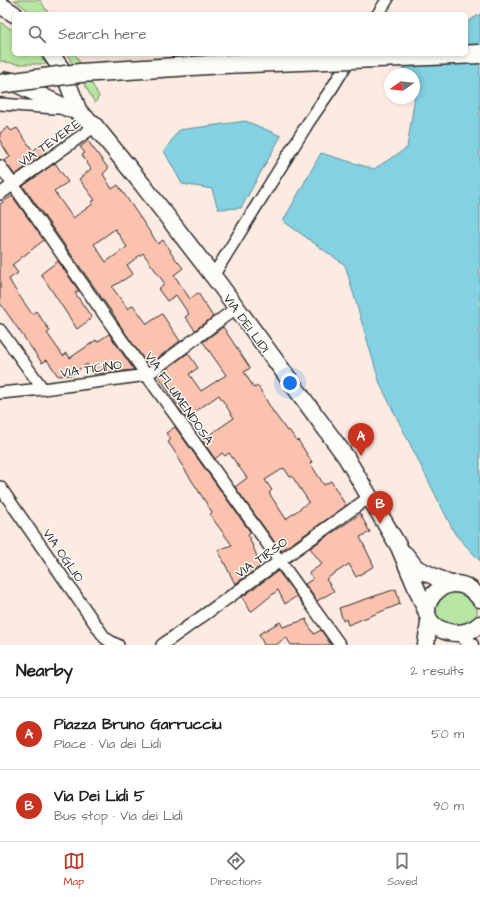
<!DOCTYPE html>
<html lang="en">
<head>
<meta charset="utf-8">
<style>
  :root { --surface:#fff; --page:#f2f2f2; --text:#202124; --muted:#757577; --line:#e0e0e0; --accent:#c8321e }
  body { margin:0; font-family:"Architects Daughter",sans-serif; background:var(--page); color:var(--text) }
  .compass { position:absolute; left:384px; top:68px; width:36px; height:36px; border-radius:50%; background:var(--surface); box-shadow:0 2px 6px #0003; rotate:256deg }
  .you { position:absolute; left:290px; top:383px; width:14px; height:14px; margin:-10px; border:3px solid #fff; border-radius:50%; background:#1a73e8; box-shadow:0 0 0 6px #1a73e833 }
  .badge { display:grid; place-items:center; width:26px; height:26px; border-radius:50%; background:var(--accent); color:#fff; font-size:13px; font-weight:700 }
  .pin { position:absolute; translate:-50% -33px; filter:drop-shadow(0 1px 2px #0008) }
  .pin::after { content:''; position:absolute; top:21px; width:14px; height:12px; background:inherit; clip-path:polygon(0 0,100% 0,50% 100%) }
  .list { margin:0; padding:0; list-style:none }
  h2 { display:flex; justify-content:space-between; align-items:center; height:52px; margin:0; padding:0 16px; font-size:17px }
  h2 small { font-size:13px; font-weight:400; color:var(--muted) }
  .list li { display:grid; grid-template-columns:26px 1fr auto; gap:12px; align-items:center; box-sizing:border-box; height:72px; padding:0 16px; border-top:1px solid var(--line) }
  .list b { display:block; font-size:15px; white-space:nowrap }
  .list p { margin:0; font-size:13px; white-space:nowrap; color:var(--muted) }
  .list em { font-size:13px; font-style:normal; color:var(--muted) }
  .icon { flex:none; width:22px; height:22px; fill:none; stroke:currentColor; stroke-width:2; stroke-linecap:round; stroke-linejoin:round }
  .map { position:relative; flex:none; width:480px; height:645px; overflow:hidden }
  .search { position:absolute; background:var(--surface); box-shadow:0 2px 6px #0003; left:12px; right:12px; top:12px; height:44px; display:flex; align-items:center; gap:10px; box-sizing:border-box; padding:0 14px; border-radius:6px; color:var(--muted); font-size:15px }
  .sheet { height:196px; background:var(--surface) }
  nav { display:flex; justify-content:space-around; align-items:center; box-sizing:border-box; height:56px; border-top:1px solid var(--line); background:var(--surface); font-size:11px; color:var(--muted) }
  nav a { display:grid; justify-items:center; gap:2px }
  nav .on { color:var(--accent) }
  .map>svg:first-child { display:block }
  .green { fill:#b8e5a3; stroke:#728867 }
  .water { fill:#84d1e2; stroke:#608f99 }
  .building { fill:#fbc2b0; stroke:#2b2b2b; fill-rule:evenodd }
  .lines { fill:none; stroke-linecap:round; stroke-linejoin:round }
  .minor-casing { stroke:#2b2b2b; stroke-width:14 }
  .tertiary-casing { stroke:#2b2b2b; stroke-width:17 }
  .secondary-casing { stroke:#2b2b2b; stroke-width:19 }
  .minor { stroke:#fdfcf7; stroke-width:11 }
  .tertiary { stroke:#fdfcf7; stroke-width:14 }
  .secondary { stroke:#fdfcf7; stroke-width:16 }
  .primary-bridge-casing { stroke:#2b2b2b; stroke-width:21; stroke-linecap:butt }
  .primary-bridge { stroke:#fdfcf7; stroke-width:18 }
  .labels { text-anchor:middle; stroke-width:3; stroke-linejoin:round; paint-order:stroke }
  .street-label { font-size:13px; fill:#2b2b2b; stroke:#fdfcf7 }
</style>
</head>
<body>
<div class="map">
<svg width="480" height="645" viewBox="0 0 480 645">
  <rect width="100%" height="100%" fill="#fcebe2"/>
  <filter id="ink" filterUnits="userSpaceOnUse"><feTurbulence type="fractalNoise" baseFrequency=".025" numOctaves="2"/><feDisplacementMap in="SourceGraphic" scale="8" xChannelSelector="R" yChannelSelector="G"/><feConvolveMatrix kernelMatrix="1 2 1 2 8 2 1 2 1" color-interpolation-filters="sRGB"/></filter>
  <g filter="url(#ink)">
    <g class="green">
      <polygon points="14,0 40,0 49,14 33,14"/>
      <polygon points="0,22 14,31 14,54 38,54 47,64 17,64 0,61"/>
      <polygon points="67,54 75,54 99,96 95,103"/>
      <path d="M457,589C462,592 472,596 475,601C480,610 476,621 470,628L438,626C432,597 430,600 457,589Z"/>
    </g>
    <g class="water">
      <polygon points="480,14 480,561 455,534 380,384 345,265 283,221 321,153 374,169 407,148 415,96 414,95 414,74 397,74 421,54 466,54 466,23"/>
      <polygon points="246,121 281,136 241,208 218,209 212,189 182,184 164,151 179,130"/>
    </g>
    <g class="building">
      <polygon points="8,127 11,131 17,128 33,151 40,145 46,152 15,175 4,161 10,157 0,141 0,133"/>
      <path d="M88,141L108,168V169L103,174L112,189L118,185L158,244L163,240L171,251L170,252L183,268L174,275L190,299L198,293L213,317L195,330L185,317L189,314L176,295L167,301L158,289L165,284L143,253L127,265L133,274L112,287L128,309L133,305L147,324L162,314L180,341L150,364H147L115,318H116L23,186L55,163L68,182L54,191L73,218L93,204L91,202L95,200L79,179L91,169L82,155L85,153L80,147ZM115,229L127,247L106,262L94,244Z"/>
      <polygon points="12,196 44,240 12,265 18,273 9,279 14,288 32,314 36,311 50,331 47,333 63,356 67,353 70,358 96,340 97,342 109,334 134,370 94,374 87,364 71,375 58,376 47,360 42,363 0,303 0,204"/>
      <polygon points="58,261 79,291 75,293 92,318 77,329 41,274"/>
      <path d="M223,327L250,368L244,372L254,388L258,386L272,410L287,431L289,430L297,441L298,440L312,462L310,463L324,485L331,481L346,506L281,551L235,487L247,478L229,453L225,456L222,453L215,459L202,440L234,418L219,395L186,418L158,375L188,353L198,368L189,374L201,391L226,375L203,342ZM284,468L290,477L292,476L309,502L286,519L269,493L272,490L265,480Z"/>
      <polygon points="175,427 251,533 248,535 261,566 235,584 218,550 232,545 210,515 212,512 178,459 179,458 168,442 171,439 166,433"/>
      <polygon points="360,514 370,532 360,537 374,566 356,577 349,564 326,579 334,591 317,601 305,584 313,579 309,573 322,564 310,548"/>
      <polygon points="278,571 297,596 285,604 278,590 251,612 242,597"/>
      <polygon points="396,589 400,604 348,625 346,619 343,621 339,608"/>
      <polygon points="307,619 306,621 314,634 321,630 331,645 291,645 286,637 276,645 264,645 259,634 280,622 283,627"/>
    </g>
    <g class="lines">
      <defs>
        <g id="minor">
          <polyline points="378,14 387,0"/>
          <polyline points="0,104 55,108 63,108"/>
          <polyline points="0,166 150,380 340,645"/>
          <polyline points="0,194 95,126"/>
          <polyline points="210,273 216,271 308,123 332,88 351,57"/>
          <polyline points="0,330 43,389"/>
          <polyline points="0,393 43,389 147,375 236,308"/>
          <polyline points="0,487 105,638 113,643 118,645"/>
          <polyline points="162,645 371,496"/>
        </g>
        <polyline id="tertiary" points="465,638 471,645"/>
        <g id="secondary">
          <polyline points="0,5 14,14"/>
          <polyline points="51,54 63,71 79,112"/>
          <polyline points="8,80 67,108 79,112 95,126 142,184 220,285 346,457 399,547 427,613"/>
          <polyline points="405,554 416,568 450,584"/>
          <path d="M480,599C473,589 464,583 452,584C444,585 438,589 433,595C410,626 459,645 480,624"/>
          <polyline points="426,645 429,622"/>
        </g>
      </defs>
      <use href="#minor" class="minor-casing"/>
      <use href="#tertiary" class="tertiary-casing"/>
      <use href="#secondary" class="secondary-casing"/>
      <use href="#minor" class="minor"/>
      <use href="#tertiary" class="tertiary"/>
      <use href="#secondary" class="secondary"/>
      <defs>
        <polyline id="primary-bridge" points="0,84 80,73 224,64 480,54"/>
      </defs>
      <use href="#primary-bridge" class="primary-bridge-casing"/>
      <use href="#primary-bridge" class="primary-bridge"/>
    </g>
  </g>
  <g class="labels">
    <g class="street-label">
      <text transform="translate(49 142) rotate(-35)" y="5">VIA TEVERE</text>
      <text transform="translate(247 323) rotate(54)" y="5">VIA DEI LIDI</text>
      <text transform="translate(91 368) rotate(-8)" y="5">VIA TICINO</text>
      <text transform="translate(180 398) rotate(55)" y="5">VIA FLUMENDOSA</text>
      <text transform="translate(64 555) rotate(55)" y="5">VIA OGLIO</text>
      <text transform="translate(261 557) rotate(-35)" y="5">VIA TIRSO</text>
    </g>
  </g>
</svg>
<svg class="compass" viewBox="-18 -18 36 36"><path d="M0-13l5 13h-10z" fill="#e53935"/><path d="M0 13l5-13h-10z" fill="#757577"/></svg>
<div class="you"></div>
<div class="pin badge" style="left:361px;top:456px">A</div>
<div class="pin badge" style="left:380px;top:524px">B</div>
<div class="search"><svg class="icon" aria-label="search" viewBox="0 0 24 24"><circle cx="10" cy="10" r="6"/><path d="M15 15l6 6"/></svg>Search here</div>
</div>
<section class="sheet">
<h2>Nearby<small>2 results</small></h2>
<ul class="list">
<li><span class="badge">A</span><div><b>Piazza Bruno Garrucciu</b><p>Place · Via dei Lidi</p></div><em>50 m</em></li>
<li><span class="badge">B</span><div><b>Via Dei Lidi 5</b><p>Bus stop · Via dei Lidi</p></div><em>90 m</em></li>
</ul>
</section>
<nav>
<a class="on"><svg class="icon" aria-label="map" viewBox="0 0 24 24"><path d="M3 6l6-2 6 2 6-2v14l-6 2-6-2-6 2zM9 4v14M15 6v14"/></svg>Map</a>
<a><svg class="icon" aria-label="directions" viewBox="0 0 24 24"><path d="M12 3l9 9-9 9-9-9zM9 14v-3h6M13 9l2 2-2 2"/></svg>Directions</a>
<a><svg class="icon" aria-label="saved" viewBox="0 0 24 24"><path d="M7 4h10v16l-5-4-5 4z"/></svg>Saved</a>
</nav>
</body>
</html>
